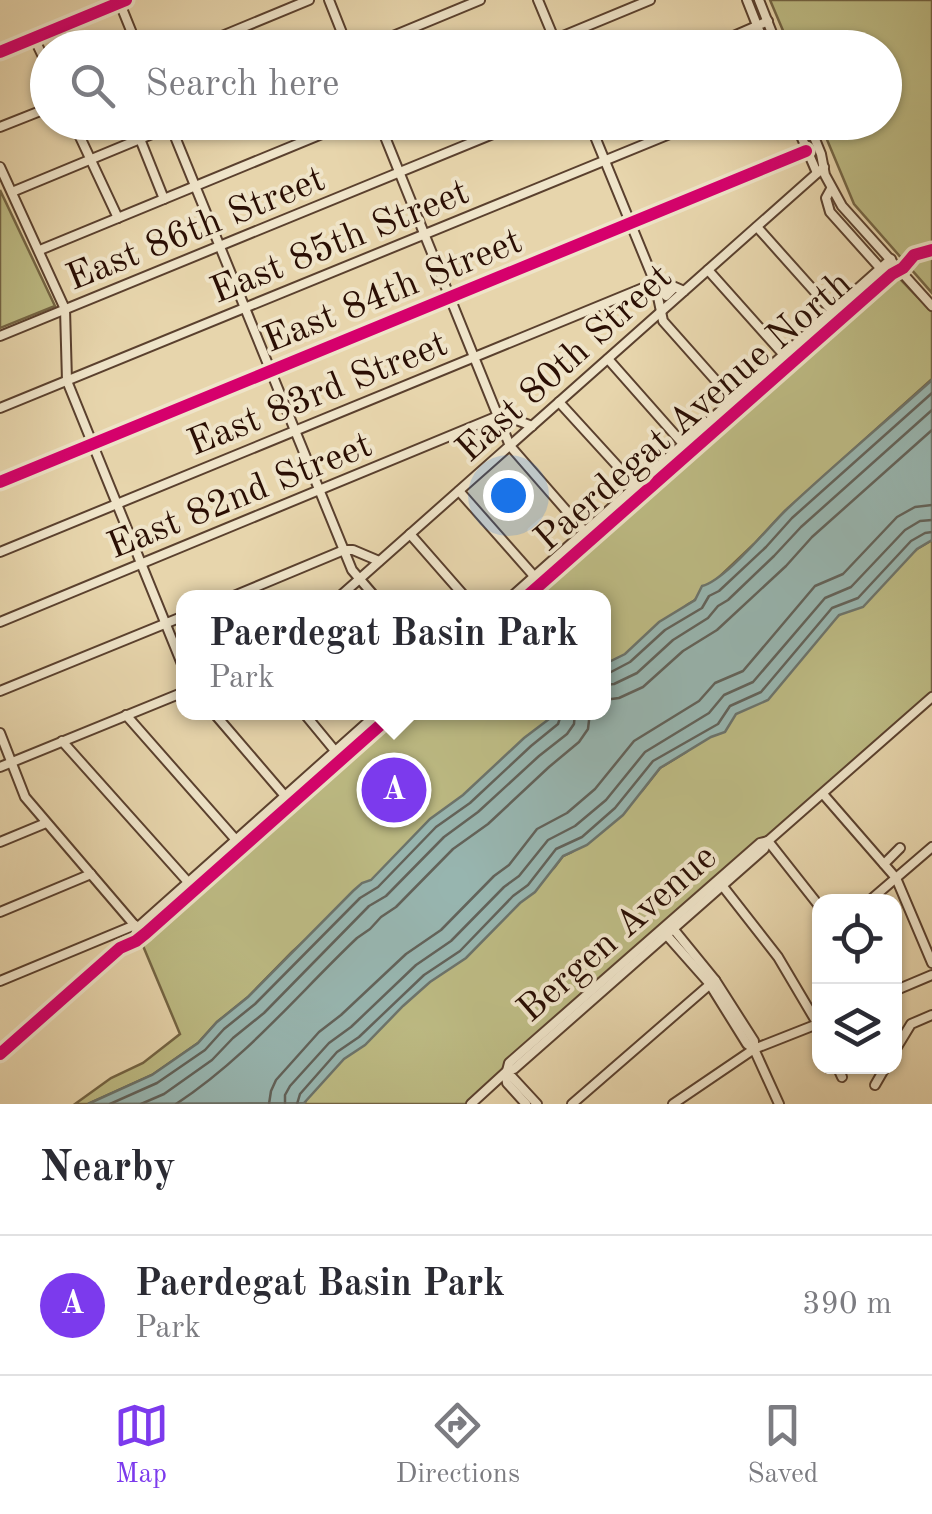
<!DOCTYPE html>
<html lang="en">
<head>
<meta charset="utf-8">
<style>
  :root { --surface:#fff; --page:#f7f7f7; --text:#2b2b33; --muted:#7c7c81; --line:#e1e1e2; --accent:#7c3aed }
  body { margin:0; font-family:"Old Standard TT",serif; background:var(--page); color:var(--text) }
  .controls { position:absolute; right:30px; bottom:30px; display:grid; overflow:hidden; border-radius:20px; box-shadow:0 2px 8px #0004 }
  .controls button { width:90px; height:90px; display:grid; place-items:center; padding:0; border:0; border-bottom:2px solid var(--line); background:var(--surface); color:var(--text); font:50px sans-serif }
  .you { position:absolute; left:508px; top:495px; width:35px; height:35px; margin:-25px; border:8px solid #fff; border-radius:50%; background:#1a73e8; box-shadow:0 0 0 15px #1a73e833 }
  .badge { display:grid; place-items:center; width:65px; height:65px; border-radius:50%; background:var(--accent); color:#fff; font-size:32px; font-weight:700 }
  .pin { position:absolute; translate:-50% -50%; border:5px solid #fff; box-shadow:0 2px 10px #0006 }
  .popup { position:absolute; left:176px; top:590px; width:435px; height:130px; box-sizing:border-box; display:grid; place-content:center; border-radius:20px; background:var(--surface); filter:drop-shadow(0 2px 8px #0005); font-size:32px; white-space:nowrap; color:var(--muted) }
  .popup b { font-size:38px; color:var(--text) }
  .popup::after { content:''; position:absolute; left:50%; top:100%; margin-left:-20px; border:20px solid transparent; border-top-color:var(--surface) }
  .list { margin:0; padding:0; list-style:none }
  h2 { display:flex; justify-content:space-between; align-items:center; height:130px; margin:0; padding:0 40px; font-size:42px }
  h2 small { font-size:32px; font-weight:400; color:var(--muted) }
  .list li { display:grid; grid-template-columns:65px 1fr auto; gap:30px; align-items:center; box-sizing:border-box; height:140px; padding:0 40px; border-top:2px solid var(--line) }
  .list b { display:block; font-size:38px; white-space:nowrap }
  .list p { margin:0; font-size:32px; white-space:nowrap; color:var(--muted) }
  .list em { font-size:32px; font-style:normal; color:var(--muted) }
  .icon { flex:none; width:55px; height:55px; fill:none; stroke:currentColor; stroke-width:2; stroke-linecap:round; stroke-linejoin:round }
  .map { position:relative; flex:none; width:932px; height:1104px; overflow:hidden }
  .search { position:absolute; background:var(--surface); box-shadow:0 2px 8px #0004; left:30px; right:30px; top:30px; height:110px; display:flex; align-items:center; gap:25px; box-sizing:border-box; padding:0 35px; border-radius:55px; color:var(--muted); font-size:38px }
  .sheet { height:270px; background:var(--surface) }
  nav { display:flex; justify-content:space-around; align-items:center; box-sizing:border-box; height:140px; border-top:2px solid var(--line); background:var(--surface); font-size:28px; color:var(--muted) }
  nav a { display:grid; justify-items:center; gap:5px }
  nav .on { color:var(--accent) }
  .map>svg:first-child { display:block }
  .green { fill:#bdbb84; stroke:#746544; stroke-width:2.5 }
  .water { fill:#98b7b2; stroke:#6c746c; stroke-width:2.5 }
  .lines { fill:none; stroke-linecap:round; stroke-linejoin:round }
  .shore { stroke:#62635b; stroke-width:2.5 }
  .minor-casing { stroke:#5a402e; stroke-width:12 }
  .minor { stroke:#efe4c9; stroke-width:8 }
  .cycleway-casing { stroke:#efe4c9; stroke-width:19 }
  .cycleway { stroke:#d6006c; stroke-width:12 }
  .labels { text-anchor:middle; stroke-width:8; stroke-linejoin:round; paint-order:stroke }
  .street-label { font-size:38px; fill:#2b0f04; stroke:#efe4c9 }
</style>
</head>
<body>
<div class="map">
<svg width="932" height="1104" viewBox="0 0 932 1104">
  <rect width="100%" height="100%" fill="#e7d5ac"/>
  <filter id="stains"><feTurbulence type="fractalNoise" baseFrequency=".002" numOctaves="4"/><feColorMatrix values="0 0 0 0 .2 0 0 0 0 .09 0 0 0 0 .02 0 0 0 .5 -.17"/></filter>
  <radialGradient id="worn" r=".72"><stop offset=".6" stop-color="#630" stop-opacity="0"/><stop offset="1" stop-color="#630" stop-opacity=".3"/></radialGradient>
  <g class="green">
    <polygon points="770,0 932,0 932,293 854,204 820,123 884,122 884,48 790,47"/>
    <polygon points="0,190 55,306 0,328"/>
    <polygon points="896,275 932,312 932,379 785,511 754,544 695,600 687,605 604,678 604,598 530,598"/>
    <polygon points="932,540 932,697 474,1104 299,1104 305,1103 311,1081 554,868 563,856 572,852 642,791 660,768 686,752 839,615 917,549"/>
    <polygon points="399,713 565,713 292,952 248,997 217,1022 198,1043 152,1075 88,1104 75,1104 111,1078 143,1063 180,1034 141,941"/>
  </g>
  <path class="water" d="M932,380V540L917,549L863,607L839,615L768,700L736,714L725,732L711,737L660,768L623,815L587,845L563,856L535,892L520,903L466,958L430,982L403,1006L365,1045L344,1059L304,1103L88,1104L152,1075L198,1043L217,1022L248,997L353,891L362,883L371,880L430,819L463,795L524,738L557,713L604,712V667L607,663L625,654L659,622L695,600L702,586C726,580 767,528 787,509C834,465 884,423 932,380Z"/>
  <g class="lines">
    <g class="shore">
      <polyline points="604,672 611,672 630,662 665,630 702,608 709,596 719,591 766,547 792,518 932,393"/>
      <polyline points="604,685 614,684 637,673 673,640 708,618 718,606 728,600 774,556 801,527 932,410"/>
      <polyline points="604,700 619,698 643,687 683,651 717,630 786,566 812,537 932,430"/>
      <polyline points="110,1104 157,1083 205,1050 224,1029 255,1004 360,898 378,887 436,827 470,803 531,746 558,724 562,712"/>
      <polyline points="141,1104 164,1094 212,1060 233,1038 264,1013 369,906 386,896 444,837 478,812 539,756 567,734 574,724 575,712"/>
      <path d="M176,1104C245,1059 297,995 357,938L370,929L381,917L396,907L453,849L488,824L549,767L579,742L588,729L590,712"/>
      <polyline points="269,1104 271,1091 276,1080 319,1032 341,1015 406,954 441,930 494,876 509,865 537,829 567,813 595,789 634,741 699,701 715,683 743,671 815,586 843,574 897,517 915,507 932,505"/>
      <polyline points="285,1104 285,1095 290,1086 329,1043 351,1027 416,965 451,941 504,887 519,876 548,840 575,826 606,800 645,752 709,713 724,695 753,682 825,598 851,587 905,530 920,521 932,520"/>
      <polyline points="297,1104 300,1094 337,1052 359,1037 424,975 460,951 513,896 528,885 556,849 582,837 615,808 653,761 718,724 730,706 761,692 832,608 858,598 911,541 925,533 932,532"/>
    </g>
    <defs>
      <g id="minor">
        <polyline points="329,0 348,48"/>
        <polyline points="538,0 558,48"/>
        <polyline points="747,0 766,48"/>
        <polyline points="759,0 778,48"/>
        <polyline points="119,1 138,48"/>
        <polyline points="34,38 48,67"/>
        <polyline points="193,48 309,0"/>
        <polyline points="364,48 480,0"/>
        <polyline points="534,48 650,0"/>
        <polyline points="706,48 768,21"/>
        <polyline points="0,52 126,0"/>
        <polyline points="73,122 118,218"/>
        <polyline points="169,122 352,570 376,598"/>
        <polyline points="379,122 510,446 585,532"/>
        <polyline points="589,122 655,283 663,321 734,401"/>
        <polyline points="795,122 817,173"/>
        <polyline points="808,122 821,154 825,175 842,206 932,306"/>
        <polyline points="0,127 48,108"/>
        <polyline points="140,139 164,199"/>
        <polyline points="0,167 65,309 67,381 184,669"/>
        <polyline points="831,189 826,198 830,212 881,269"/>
        <polyline points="12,192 181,122"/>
        <polyline points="757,227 833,312"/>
        <polyline points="40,250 351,122"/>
        <polyline points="708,270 784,355"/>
        <polyline points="652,277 684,291"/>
        <polygon points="663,286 673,289 666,296 664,294"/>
        <polyline points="0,336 522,122"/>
        <polyline points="608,359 684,445"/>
        <polyline points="559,402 643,494"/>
        <polyline points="0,408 699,122"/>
        <polyline points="0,482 806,151"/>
        <polyline points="459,491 534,576"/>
        <polyline points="410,534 466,598"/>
        <polyline points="344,550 353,550 379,561"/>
        <polyline points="0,552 655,283"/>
        <polyline points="229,598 344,550"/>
        <polyline points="338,598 824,167"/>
        <polyline points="510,598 891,259"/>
        <polyline points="0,622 498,416 506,416 532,426"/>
        <polyline points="0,691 184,616"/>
        <polyline points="213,712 285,796"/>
        <polyline points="303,712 336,752"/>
        <polyline points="126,715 236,840"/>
        <polyline points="0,733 25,797 137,928"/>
        <polyline points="62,741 188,882"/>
        <polyline points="0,767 184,692"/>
        <polyline points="823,794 896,878 932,963"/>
        <polyline points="768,841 820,907"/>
        <polyline points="0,842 46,823"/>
        <polyline points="884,864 900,848"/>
        <polyline points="721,884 778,957 820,1028"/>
        <polyline points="868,902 932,847"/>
        <polyline points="0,912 91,874"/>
        <polyline points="671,926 715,980 754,1041 754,1049 779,1104"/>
        <polyline points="663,931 709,983 747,1044 754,1049"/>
        <polyline points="0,981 135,925"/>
        <polyline points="894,991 932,975"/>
        <polyline points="894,1052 911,1024 932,1015"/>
        <polyline points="0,1054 129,941 135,935 137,928 379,712"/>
        <polyline points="837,1066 842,1077"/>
        <polyline points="507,1071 509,1063 760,843 768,841"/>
        <polyline points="506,1076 507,1083 526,1104"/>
        <polyline points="507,1077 512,1077 537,1104"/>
        <polyline points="875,1085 886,1066"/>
        <polyline points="471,1104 507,1071 514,1069 764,849 768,841 932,697"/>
        <polyline points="572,1104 715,980"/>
        <polyline points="673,1104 754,1049 820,1023"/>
      </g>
    </defs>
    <use href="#minor" class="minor-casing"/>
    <use href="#minor" class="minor"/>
    <defs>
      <g id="cycleway">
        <polyline points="0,52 126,0"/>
        <polyline points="0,482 806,151"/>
        <polyline points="525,598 892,274 903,268 914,255 932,250"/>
        <polyline points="0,1054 120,948 136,941 146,933 395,712"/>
      </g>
    </defs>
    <use href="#cycleway" class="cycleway-casing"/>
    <use href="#cycleway" class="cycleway"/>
  </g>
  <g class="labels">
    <g class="street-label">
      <text transform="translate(195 227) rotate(-22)" y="13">East 86th Street</text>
      <text transform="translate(339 240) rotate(-22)" y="13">East 85th Street</text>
      <text transform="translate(392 289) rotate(-22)" y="13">East 84th Street</text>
      <text transform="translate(563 362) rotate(-42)" y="13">East 80th Street</text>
      <text transform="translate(317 392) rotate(-22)" y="13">East 83rd Street</text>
      <text transform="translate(692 410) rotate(-41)" y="13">Paerdegat Avenue North</text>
      <text transform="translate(239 494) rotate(-22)" y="13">East 82nd Street</text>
      <text transform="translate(616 932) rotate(-41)" y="13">Bergen Avenue</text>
    </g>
  </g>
  <rect width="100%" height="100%" filter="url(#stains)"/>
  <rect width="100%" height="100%" fill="url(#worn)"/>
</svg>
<div class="controls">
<button><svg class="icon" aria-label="locate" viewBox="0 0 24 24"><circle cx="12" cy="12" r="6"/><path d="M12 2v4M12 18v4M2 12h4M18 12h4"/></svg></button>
<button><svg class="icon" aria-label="layers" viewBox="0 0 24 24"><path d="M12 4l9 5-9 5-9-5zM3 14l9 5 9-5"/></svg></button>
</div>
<div class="you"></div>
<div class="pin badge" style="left:394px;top:790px">A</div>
<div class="popup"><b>Paerdegat Basin Park</b>Park</div>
<div class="search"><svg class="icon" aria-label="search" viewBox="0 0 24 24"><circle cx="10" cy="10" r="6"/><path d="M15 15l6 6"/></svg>Search here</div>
</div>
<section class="sheet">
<h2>Nearby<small></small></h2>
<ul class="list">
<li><span class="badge">A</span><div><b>Paerdegat Basin Park</b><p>Park</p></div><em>390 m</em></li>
</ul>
</section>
<nav>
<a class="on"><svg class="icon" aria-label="map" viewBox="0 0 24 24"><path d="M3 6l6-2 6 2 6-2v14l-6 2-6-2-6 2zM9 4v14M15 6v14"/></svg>Map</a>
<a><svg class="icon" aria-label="directions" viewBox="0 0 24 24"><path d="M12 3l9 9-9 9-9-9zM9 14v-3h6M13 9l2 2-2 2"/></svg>Directions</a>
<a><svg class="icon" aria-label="saved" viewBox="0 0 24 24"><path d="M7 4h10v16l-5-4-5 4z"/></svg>Saved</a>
</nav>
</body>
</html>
